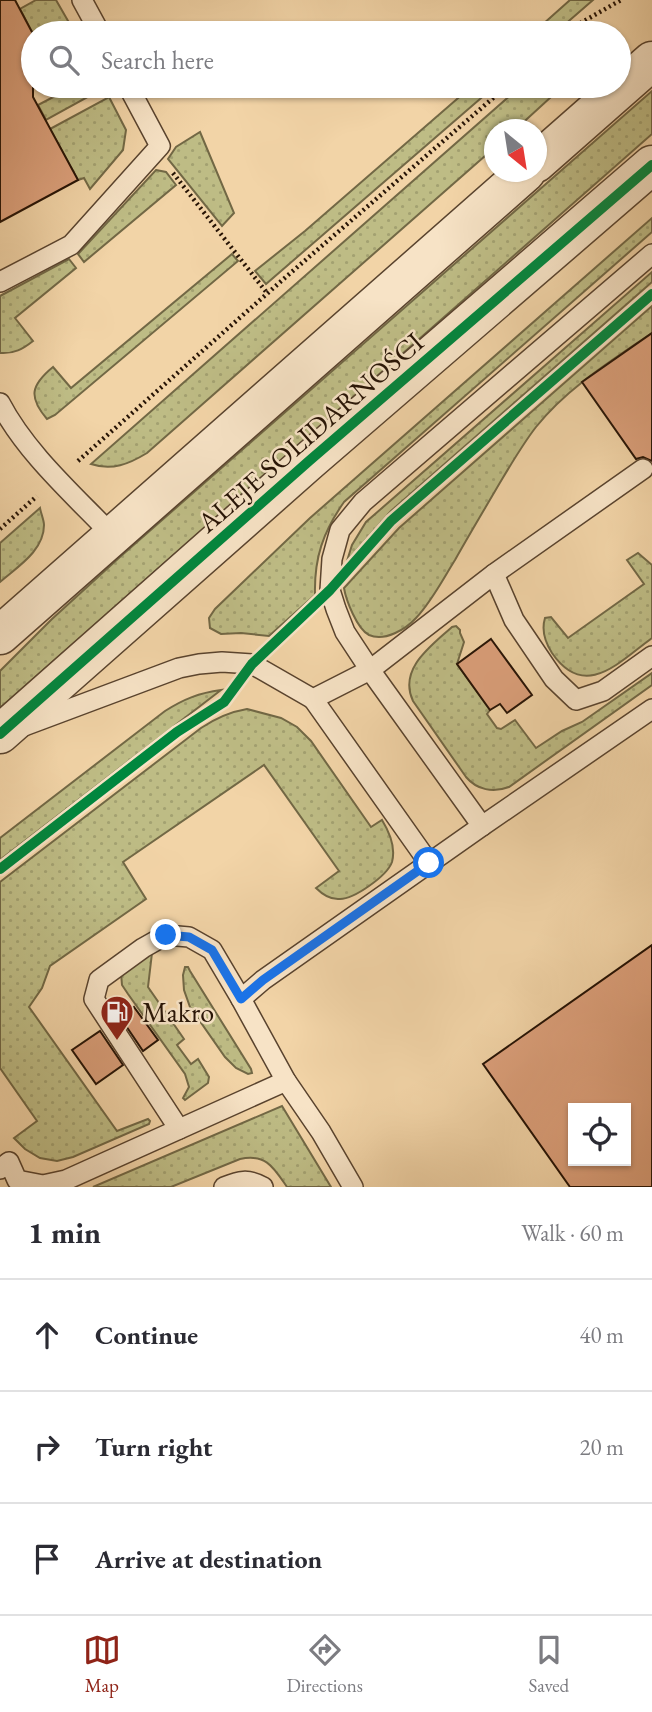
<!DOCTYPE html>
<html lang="en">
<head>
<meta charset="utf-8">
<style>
  :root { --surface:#fff; --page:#f7f7f7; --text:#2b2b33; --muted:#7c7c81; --line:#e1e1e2; --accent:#8f2418 }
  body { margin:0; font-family:"EB Garamond",serif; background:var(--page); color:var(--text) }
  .controls { position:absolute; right:21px; bottom:21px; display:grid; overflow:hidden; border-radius:0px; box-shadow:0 2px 5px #0004 }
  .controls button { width:63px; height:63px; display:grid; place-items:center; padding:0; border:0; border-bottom:2px solid var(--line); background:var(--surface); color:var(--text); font:35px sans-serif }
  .compass { position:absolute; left:484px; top:119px; width:63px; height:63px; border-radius:50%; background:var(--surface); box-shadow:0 2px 5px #0004; rotate:150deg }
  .stop { position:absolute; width:21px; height:21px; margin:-16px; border:5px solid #1a73e8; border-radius:50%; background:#fff }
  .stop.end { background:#1a73e8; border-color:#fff; box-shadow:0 2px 7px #0008 }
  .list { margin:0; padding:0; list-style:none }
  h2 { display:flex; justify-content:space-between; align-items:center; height:91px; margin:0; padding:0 28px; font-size:30px }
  h2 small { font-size:23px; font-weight:400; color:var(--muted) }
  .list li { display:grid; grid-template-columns:46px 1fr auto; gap:21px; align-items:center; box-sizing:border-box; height:112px; padding:0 28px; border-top:2px solid var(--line) }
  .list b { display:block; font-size:26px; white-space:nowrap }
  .list em { font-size:23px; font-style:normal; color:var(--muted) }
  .icon { flex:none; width:38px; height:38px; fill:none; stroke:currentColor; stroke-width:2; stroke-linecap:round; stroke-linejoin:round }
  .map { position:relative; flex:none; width:652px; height:1187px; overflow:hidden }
  .search { position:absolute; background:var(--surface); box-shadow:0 2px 5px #0004; left:21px; right:21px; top:21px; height:77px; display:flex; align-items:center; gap:18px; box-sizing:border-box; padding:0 24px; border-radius:38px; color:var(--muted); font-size:26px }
  .sheet { height:427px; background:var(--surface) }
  nav { display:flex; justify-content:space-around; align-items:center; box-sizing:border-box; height:98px; border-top:2px solid var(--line); background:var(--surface); font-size:19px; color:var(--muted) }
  nav a { display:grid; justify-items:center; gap:4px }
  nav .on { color:var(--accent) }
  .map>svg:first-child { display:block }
  .grass { fill:url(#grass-dots); stroke:#726845; stroke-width:2 }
  .building { fill:#dca07b; stroke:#261305; stroke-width:2; fill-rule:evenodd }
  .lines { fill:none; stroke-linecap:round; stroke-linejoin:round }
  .service-casing { stroke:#59432e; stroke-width:22 }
  .tertiary-casing { stroke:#59432e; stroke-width:41 }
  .path { stroke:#261305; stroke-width:4.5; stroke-dasharray:2 3.5; stroke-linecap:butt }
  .service { stroke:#f7e3c6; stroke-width:19 }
  .tertiary { stroke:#f7e3c6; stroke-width:38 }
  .cycleway-casing { stroke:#f7e3c6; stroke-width:15 }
  .cycleway { stroke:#00873e; stroke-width:10 }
  .route { stroke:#1a73e8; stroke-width:9 }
  .labels { text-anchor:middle; stroke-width:5; stroke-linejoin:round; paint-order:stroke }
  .street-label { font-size:28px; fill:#261305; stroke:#f7e3c6 }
  .poi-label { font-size:28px; fill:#261305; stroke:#f7e3c6; text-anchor:start }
</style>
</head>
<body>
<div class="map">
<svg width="652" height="1187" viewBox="0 0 652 1187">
  <defs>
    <pattern id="grass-dots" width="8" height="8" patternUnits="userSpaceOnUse" patternTransform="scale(1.75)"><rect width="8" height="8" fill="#bebc85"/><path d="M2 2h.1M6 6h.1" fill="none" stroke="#a3a171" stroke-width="1.8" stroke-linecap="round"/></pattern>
  </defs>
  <rect width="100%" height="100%" fill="#f2d4a7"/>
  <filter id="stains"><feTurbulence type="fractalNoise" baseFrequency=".00286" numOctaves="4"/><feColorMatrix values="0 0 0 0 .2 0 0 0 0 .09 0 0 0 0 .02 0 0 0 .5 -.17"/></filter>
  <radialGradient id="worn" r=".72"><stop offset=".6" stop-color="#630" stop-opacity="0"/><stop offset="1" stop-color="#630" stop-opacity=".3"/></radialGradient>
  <g class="grass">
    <polygon points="36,0 56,0 75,33 33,34 20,9"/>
    <polygon points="570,0 593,0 555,33 533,33"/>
    <polygon points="61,86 102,86 104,88 46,120 38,105 63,92"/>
    <polygon points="472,86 495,86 266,284 255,271 305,231"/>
    <path d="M521,86H563L516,129L494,130V148L147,453C129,464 112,471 91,464Z"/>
    <polygon points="652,91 652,134 0,708 0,671 52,619 121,556"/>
    <polygon points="109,97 126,130 123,150 90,189 84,178 78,180 50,129"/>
    <polygon points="200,132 234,213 222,226 168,159 176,147"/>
    <polygon points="156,170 166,172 176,185 84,262 78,254"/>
    <path d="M652,218V232L344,502C323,532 314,558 315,595L269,636L241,633L221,634L210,628L209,618L215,609L310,518Z"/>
    <path d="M232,254L238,261L55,415L47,419C28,397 31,385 53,367L71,388Z"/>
    <path d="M69,259L76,268L15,318L33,341C23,349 14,354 0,353V296Z"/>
    <polygon points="652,272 652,282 391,511 347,561 352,545 366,522"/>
    <path d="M652,306V333C611,361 567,388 536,427C522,445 510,466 498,486C484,510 469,535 455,560C443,579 432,601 416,618C406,629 385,642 369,635C357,629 346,600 344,588L399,528Z"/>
    <path d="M40,508C41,514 44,520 44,525C44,551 17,567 0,582V543Z"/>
    <path d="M638,553L652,565V638C619,662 585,701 552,653C545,642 541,631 545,618L551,617L568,638L644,584L627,560Z"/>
    <path d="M456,626L460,630V633L464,642L457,664L490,710L487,714L497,728L501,729L515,720L536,748L562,731L582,722L652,673V685L509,787C493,793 477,790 466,777L413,701C398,669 431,646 452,627Z"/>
    <path d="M221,690L0,860V838L165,711C184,699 199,693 221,690Z"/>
    <path d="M247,709L281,718L297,727L311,741L371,827L382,820C390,833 396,847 392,862C387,876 354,899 340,899C330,900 322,894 316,888L339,871L264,765L123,862L146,899L50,966L42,988L29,1007L117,1131L148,1119L150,1121L149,1124L73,1157L57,1161L40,1158L25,1149L14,1138L37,1121L0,1068V882L201,728C216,718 229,712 247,709Z"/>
    <polygon points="152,953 148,987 184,1039 177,1045 191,1064 198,1059 209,1077 208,1083 185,1100 183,1098 189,1087 185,1074 128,994 122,985 121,973"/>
    <polygon points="185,967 188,967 190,971 251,1069 252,1073 248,1074 236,1068 225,1057 190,1007 184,990 183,975"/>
    <path d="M282,1106L331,1187H287C274,1168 266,1153 240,1159L171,1187H93Z"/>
  </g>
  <g class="building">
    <polygon points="0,0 15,0 33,34 33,97 78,180 0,222"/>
    <polygon points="652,333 652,461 643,457 636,459 582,382"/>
    <polygon points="491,639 532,695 507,713 500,704 490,710 457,664"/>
    <path d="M652,945V1187H570L483,1064ZM573,1108H626V1161H573Z"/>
    <polygon points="134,1007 158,1040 143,1051 120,1017"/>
    <polygon points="100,1031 123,1065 96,1084 72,1050"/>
  </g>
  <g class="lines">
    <defs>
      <g id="service">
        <polyline points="82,0 100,33"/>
        <polyline points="0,282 71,245 160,146 128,86"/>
        <path d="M0,403C26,453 74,495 113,536"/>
        <polyline points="494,574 514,620 554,679 576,700 603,691 652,656"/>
        <polyline points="313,699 429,863"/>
        <polyline points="24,726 179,668 199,664 222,662 252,664 313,699 370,670 494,574 643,469"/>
        <polyline points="482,826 370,670 345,632 336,609 330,590 332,559 340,530 363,502 652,254"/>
        <polyline points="179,1129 94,999 99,980 143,948 166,935 189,937 212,950 241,999"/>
        <polyline points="0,1169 9,1162 17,1180 43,1185 66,1180 286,1081"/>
        <path d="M224,1187C239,1181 248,1178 263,1187"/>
        <polyline points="353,1187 321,1132 286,1081 241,999 263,980 482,826 652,709"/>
      </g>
      <g id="tertiary">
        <polyline points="536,163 652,61"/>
        <polyline points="0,635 526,172"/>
        <polyline points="0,734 309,461 652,165"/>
      </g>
    </defs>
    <use href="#service" class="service-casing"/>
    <use href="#tertiary" class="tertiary-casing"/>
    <g class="path">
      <polyline points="567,33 577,25 621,0"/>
      <polyline points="173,173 267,293"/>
      <polyline points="78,461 287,276 507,86"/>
      <polyline points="0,529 37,496"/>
    </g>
    <use href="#service" class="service"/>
    <use href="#tertiary" class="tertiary"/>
    <defs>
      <g id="cycleway">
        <polyline points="0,734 309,461 652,165"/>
        <polyline points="0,869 177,732 224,702 252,664 330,590 391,521 652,294"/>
      </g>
    </defs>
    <use href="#cycleway" class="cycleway-casing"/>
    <use href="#cycleway" class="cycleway"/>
  </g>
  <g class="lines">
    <polyline class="route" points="166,935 189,937 212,950 241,999 263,980 429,863"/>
  </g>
  <defs>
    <symbol id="fuel-pin" viewBox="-11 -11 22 30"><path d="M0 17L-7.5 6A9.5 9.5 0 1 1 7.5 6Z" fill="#8f2418" stroke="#f7e3c6"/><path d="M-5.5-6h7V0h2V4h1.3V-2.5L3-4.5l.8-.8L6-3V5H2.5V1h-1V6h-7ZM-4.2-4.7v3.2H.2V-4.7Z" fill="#fff"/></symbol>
  </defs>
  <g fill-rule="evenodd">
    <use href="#fuel-pin" x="98" y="993" width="38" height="52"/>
  </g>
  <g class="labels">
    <g class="street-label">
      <text transform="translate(310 432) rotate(-41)" y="10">ALEJE SOLIDARNOŚCI</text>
    </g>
    <g class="poi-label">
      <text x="142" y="1022">Makro</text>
    </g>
  </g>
  <rect width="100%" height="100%" filter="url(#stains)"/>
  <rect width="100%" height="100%" fill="url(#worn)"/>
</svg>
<div class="controls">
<button><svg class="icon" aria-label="locate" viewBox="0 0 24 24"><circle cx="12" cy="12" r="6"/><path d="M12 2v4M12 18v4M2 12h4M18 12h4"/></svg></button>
</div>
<svg class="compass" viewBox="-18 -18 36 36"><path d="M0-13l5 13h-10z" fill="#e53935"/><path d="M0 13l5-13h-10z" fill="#7c7c81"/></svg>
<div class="stop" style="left:429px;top:863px"></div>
<div class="stop end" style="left:166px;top:935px"></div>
<div class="search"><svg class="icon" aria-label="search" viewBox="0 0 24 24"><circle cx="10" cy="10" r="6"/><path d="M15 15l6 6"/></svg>Search here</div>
</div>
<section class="sheet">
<h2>1 min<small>Walk · 60 m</small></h2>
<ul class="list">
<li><svg class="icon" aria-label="ahead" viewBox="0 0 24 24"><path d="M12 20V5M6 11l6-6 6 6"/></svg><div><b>Continue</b></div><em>40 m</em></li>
<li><svg class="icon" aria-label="right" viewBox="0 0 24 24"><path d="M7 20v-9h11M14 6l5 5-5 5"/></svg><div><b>Turn right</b></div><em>20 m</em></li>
<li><svg class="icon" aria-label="arrive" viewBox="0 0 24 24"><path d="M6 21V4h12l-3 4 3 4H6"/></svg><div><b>Arrive at destination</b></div></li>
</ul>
</section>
<nav>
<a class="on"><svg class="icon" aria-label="map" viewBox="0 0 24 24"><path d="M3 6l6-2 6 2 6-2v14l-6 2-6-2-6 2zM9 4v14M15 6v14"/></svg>Map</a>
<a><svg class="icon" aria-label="directions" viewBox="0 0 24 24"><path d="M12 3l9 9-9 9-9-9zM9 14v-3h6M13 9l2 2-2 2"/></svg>Directions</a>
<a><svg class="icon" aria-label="saved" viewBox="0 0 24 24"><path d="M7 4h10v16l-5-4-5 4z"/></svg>Saved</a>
</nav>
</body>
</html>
